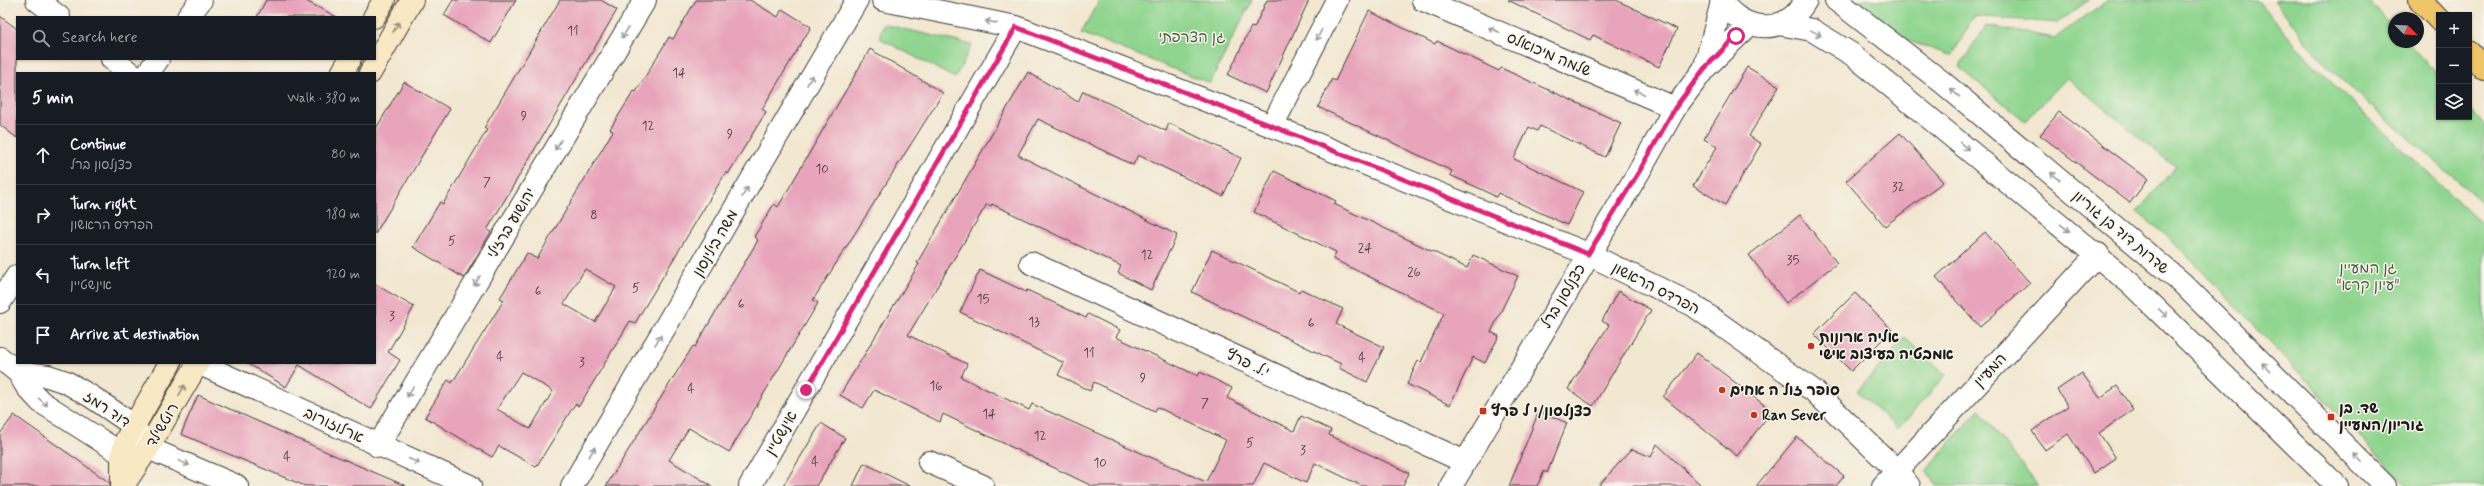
<!DOCTYPE html>
<html lang="en">
<head>
<meta charset="utf-8">
<style>
  :root { --surface:#171b24; --page:#20242c; --text:#f1f3f6; --muted:#9ea1a6; --line:#363941 }
  body { margin:0; font-family:Mynerve,"Playpen Sans Hebrew",sans-serif; background:var(--page); color:var(--text) }
  .controls { position:absolute; right:12px; top:12px; display:grid; overflow:hidden; border-radius:0px; box-shadow:0 1px 3px #0004 }
  .controls button { width:36px; height:36px; display:grid; place-items:center; padding:0; border:0; border-bottom:1px solid var(--line); background:var(--surface); color:var(--text); font:20px sans-serif }
  .compass { position:absolute; left:2388px; top:12px; width:36px; height:36px; border-radius:50%; background:var(--surface); box-shadow:0 1px 3px #0004; rotate:114deg }
  .stop { position:absolute; width:12px; height:12px; margin:-9px; border:3px solid #db2777; border-radius:50%; background:#fff }
  .stop.end { background:#db2777; border-color:#fff; box-shadow:0 1px 4px #0008 }
  .list { margin:0; padding:0; list-style:none }
  h2 { display:flex; justify-content:space-between; align-items:center; height:52px; margin:0; padding:0 16px; font-size:17px }
  h2 small { font-size:13px; font-weight:400; color:var(--muted) }
  .list li { display:grid; grid-template-columns:26px 1fr auto; gap:12px; align-items:center; box-sizing:border-box; height:60px; padding:0 16px; border-top:1px solid var(--line) }
  .list b { display:block; font-size:15px; white-space:nowrap }
  .list p { margin:0; font-size:13px; white-space:nowrap; color:var(--muted) }
  .list em { font-size:13px; font-style:normal; color:var(--muted) }
  .icon { flex:none; width:22px; height:22px; fill:none; stroke:currentColor; stroke-width:2; stroke-linecap:round; stroke-linejoin:round }
  .map { position:relative; flex:none; width:2484px; height:486px; overflow:hidden }
  .search { position:absolute; background:var(--surface); box-shadow:0 1px 3px #0004; left:16px; top:16px; width:360px; height:44px; display:flex; align-items:center; gap:10px; box-sizing:border-box; padding:0 14px; border-radius:0px; color:var(--muted); font-size:15px }
  .panel { position:absolute; background:var(--surface); box-shadow:0 1px 3px #0004; left:16px; top:72px; width:360px; height:292px; border-radius:0px }
  .map>svg:first-child { display:block }
  .green { fill:#8fd58f; stroke:#567856 }
  .building { fill:#e8a4bb; fill-rule:evenodd }
  .lines { fill:none; stroke-linecap:round; stroke-linejoin:round }
  .minor-casing { stroke:#3c3a37; stroke-width:24 }
  .tertiary-casing { stroke:#3c3a37; stroke-width:24 }
  .secondary-casing { stroke:#3c3a37; stroke-width:24 }
  .motorway-casing { stroke:#3c3a37; stroke-width:24 }
  .minor { stroke:#fff; stroke-width:22 }
  .tertiary { stroke:#fff; stroke-width:22 }
  .secondary { stroke:#f8e8c3; stroke-width:22 }
  .motorway { stroke:#eec569; stroke-width:22 }
  .oneway { stroke:#999 }
  .oneway2 { stroke:#958c78 }
  .route { stroke:#db2777; stroke-width:5 }
  .poi-dot { fill:#c8321e; stroke:#f7f3e8; stroke-width:1.5 }
  .labels { text-anchor:middle; stroke-width:3; stroke-linejoin:round; paint-order:stroke }
  .number-label { font-size:13px; fill:#4f3e44 }
  .park-label { font-size:15px; fill:#445d44; stroke:#f7f3e8 }
  .street-label { font-size:15px; fill:#1c1c1c; stroke:#f7f3e8 }
  .poi-label { font-size:15px; font-weight:bold; fill:#1c1c1c; stroke:#f7f3e8; text-anchor:start }
</style>
</head>
<body>
<div class="map">
<svg width="2484" height="486" viewBox="0 0 2484 486">
  <rect width="100%" height="100%" fill="#f7f3e8"/>
  <filter id="ink" filterUnits="userSpaceOnUse"><feTurbulence type="fractalNoise" baseFrequency=".025" numOctaves="2"/><feDisplacementMap in="SourceGraphic" scale="8" xChannelSelector="R" yChannelSelector="G"/><feConvolveMatrix kernelMatrix="1 2 1 2 8 2 1 2 1" color-interpolation-filters="sRGB"/></filter>
  <filter id="wash" filterUnits="userSpaceOnUse"><feTurbulence type="fractalNoise" baseFrequency=".012" numOctaves="4" result="noise"/><feDisplacementMap in="SourceGraphic" scale="16" xChannelSelector="R" yChannelSelector="G"/><feGaussianBlur stdDeviation="0.9" result="paint"/><feColorMatrix in="noise" values="0 0 0 0 0 0 0 0 0 0 0 0 0 0 0 0 0 1.4 0 .05"/><feComposite in="paint" operator="in"/></filter>
  <g filter="url(#wash)">
    <rect width="100%" height="100%" fill="#f2e7d0"/>
    <g class="green">
      <polygon points="1099,0 1252,0 1210,83 1081,33"/>
      <polygon points="1850,0 2089,0 2057,23 1974,16 1952,56 1892,35"/>
      <polygon points="2108,0 2257,0 2313,65 2484,226 2484,486 2407,486 2172,240 2137,212 2175,167 2067,78 2025,121 1959,67 1986,26 2055,38"/>
      <polygon points="2274,0 2368,0 2394,28 2394,42 2407,42 2439,76 2439,117 2469,117 2469,108 2484,124 2484,204 2327,67"/>
      <polygon points="883,24 972,45 955,78 879,38"/>
      <polygon points="1905,338 1946,375 1898,429 1857,391"/>
      <polygon points="1979,409 2038,486 1937,486 1926,471"/>
    </g>
    <g id="blocks">
      <g class="building">
        <polygon points="266,0 304,0 337,17 257,17"/>
        <polygon points="453,0 516,0 491,43 444,15"/>
        <polygon points="560,0 601,0 617,10 487,230 491,232 464,278 413,247 440,202 443,204 487,130 484,128"/>
        <path d="M696,0H750L778,17L782,9L811,27L762,109L766,112L728,174L726,172L635,323L630,321L579,406L575,404L536,467L499,446L492,457L425,417L448,380L452,383L504,300L500,298L527,253L537,259L613,131L610,129L634,91L636,92L669,37L673,39ZM585,269L616,287L595,322L564,304ZM521,372L553,391L530,429L497,409Z"/>
        <polygon points="1267,0 1309,0 1266,93 1228,75 1251,27 1254,28"/>
        <polygon points="1508,0 1616,0 1677,29 1659,67 1593,35 1590,40"/>
        <polygon points="1369,11 1435,44 1437,41 1499,71 1501,68 1621,123 1605,157 1540,126 1537,131 1529,127 1514,159 1583,192 1567,225 1498,193 1496,197 1483,190 1450,175 1452,171 1318,107 1332,79 1335,81"/>
        <polygon points="0,16 17,29 17,138 0,125"/>
        <polygon points="870,49 943,93 813,300 818,303 729,452 689,428 669,460 712,486 606,486 693,346 695,347 758,240 754,237 774,204 778,207"/>
        <polygon points="1747,67 1779,86 1749,136 1761,144 1725,205 1693,186 1717,147 1704,139"/>
        <polygon points="1028,72 1078,102 1083,91 1166,131 1169,123 1241,158 1223,196 1138,155 1133,165 1038,119 1018,155 1177,235 1151,290 1118,273 1121,266 992,204 991,206 987,204 908,335 967,364 961,377 1029,410 1032,404 1206,482 1226,440 1157,407 1155,411 1094,382 1090,391 1058,375 1064,363 960,312 980,270 1026,292 1027,290 1086,318 1088,314 1120,330 1116,337 1198,376 1200,372 1232,388 1227,398 1294,431 1301,416 1331,430 1329,435 1409,473 1403,486 1362,486 1315,463 1306,483 1264,463 1253,486 1092,486 943,414 940,422 874,390 863,408 840,395 919,264 917,263"/>
        <polygon points="404,82 450,109 375,234 375,130"/>
        <polygon points="2059,112 2148,179 2130,203 2040,135"/>
        <polygon points="1900,133 1943,182 1885,226 1846,181"/>
        <polygon points="1274,171 1336,201 1334,204 1467,268 1473,255 1518,276 1491,332 1499,336 1485,363 1473,357 1450,405 1407,384 1418,361 1421,362 1444,313 1333,259 1336,252 1254,212"/>
        <polygon points="1800,215 1837,263 1786,303 1749,255"/>
        <polygon points="1985,232 2030,283 1980,327 1936,277"/>
        <polygon points="1212,250 1299,292 1301,289 1343,309 1336,324 1384,347 1367,382 1339,368 1341,364 1192,292"/>
        <polygon points="375,284 414,307 388,352 400,360 371,409 299,365 286,387 247,363 375,363"/>
        <polygon points="1618,291 1651,310 1593,406 1568,389 1609,325 1602,321"/>
        <polygon points="1855,293 1892,330 1851,371 1814,334"/>
        <polygon points="1697,353 1772,411 1737,456 1663,397"/>
        <polygon points="2082,373 2100,398 2117,386 2133,410 2099,433 2116,458 2094,473 2068,434 2045,450 2032,431 2068,406 2057,390"/>
        <polygon points="198,395 336,456 406,486 305,486 181,434"/>
        <polygon points="1539,411 1567,423 1547,473 1544,471 1537,486 1509,486"/>
        <polygon points="14,415 110,483 110,486 0,486 0,434"/>
        <polygon points="821,423 845,438 816,486 783,486"/>
        <polygon points="1797,437 1844,476 1836,486 1756,486"/>
        <polygon points="1657,444 1702,486 1598,486 1632,449 1651,457"/>
        <polygon points="864,463 910,486 853,486"/>
      </g>
    </g>
  </g>
  <g filter="url(#ink)">
    <use href="#blocks" fill-opacity="0" stroke="#3c3a37" stroke-width="1"/>
    <g class="lines">
      <defs>
        <g id="minor">
          <polyline points="37,0 59,17"/>
          <polyline points="883,0 1016,27 1272,126 1588,254 1693,305 1814,391 1896,470 1909,486"/>
          <polyline points="1423,0 1675,108"/>
          <polyline points="188,17 201,0"/>
          <polyline points="112,59 130,73"/>
          <polyline points="148,73 158,59"/>
          <polyline points="1272,126 1337,0"/>
          <polyline points="1031,263 1465,462"/>
          <polyline points="0,302 17,276"/>
          <polyline points="198,363 470,486"/>
          <polyline points="378,446 645,0"/>
          <polyline points="148,448 237,486"/>
          <polyline points="929,462 983,486"/>
          <polyline points="572,486 857,0"/>
          <polyline points="750,486 1016,27"/>
          <polyline points="1883,486 2098,254"/>
        </g>
        <g id="tertiary">
          <path d="M1721,0C1742,33 1786,37 1806,0"/>
          <polyline points="1836,0 1942,82 2182,283 2385,486"/>
          <polyline points="1779,24 1812,30 1853,55 2131,284 2337,486"/>
          <polyline points="1705,66 1722,2"/>
          <polyline points="0,358 18,372 27,387 41,402 122,454 148,448 133,425 92,397 66,382 48,376 18,372"/>
          <polyline points="1451,486 1640,170 1675,108 1704,69 1750,24"/>
        </g>
        <g id="secondary">
          <polyline points="374,17 384,0"/>
          <polyline points="342,73 350,59"/>
          <polyline points="370,73 412,0"/>
          <polyline points="122,486 122,454 126,440 170,363"/>
          <polyline points="123,486 148,448 198,363"/>
        </g>
        <g id="motorway">
          <polyline points="2420,0 2439,20"/>
          <polyline points="2469,52 2484,69"/>
        </g>
      </defs>
      <use href="#minor" class="minor-casing"/>
      <use href="#tertiary" class="tertiary-casing"/>
      <use href="#secondary" class="secondary-casing"/>
      <use href="#motorway" class="motorway-casing"/>
      <use href="#minor" class="minor"/>
      <use href="#tertiary" class="tertiary"/>
      <use href="#secondary" class="secondary"/>
      <use href="#motorway" class="motorway"/>
    </g>
    <defs><path id="oneway-shaft" d="M-6 0H5M1.5-3L5.5 0L1.5 3" fill="none" stroke-width="1.6" stroke-linecap="round" stroke-linejoin="round"/></defs>
    <g class="oneway">
      <use href="#oneway-shaft" transform="translate(991 22) rotate(-169)"/>
      <use href="#oneway-shaft" transform="translate(1494 30) rotate(-157)"/>
      <use href="#oneway-shaft" transform="translate(625 33) rotate(121)"/>
      <use href="#oneway-shaft" transform="translate(1816 33) rotate(29)"/>
      <use href="#oneway-shaft" transform="translate(1319 35) rotate(117)"/>
      <use href="#oneway-shaft" transform="translate(810 80) rotate(-60)"/>
      <use href="#oneway-shaft" transform="translate(1639 92) rotate(-157)"/>
      <use href="#oneway-shaft" transform="translate(1955 93) rotate(-140)"/>
      <use href="#oneway-shaft" transform="translate(558 145) rotate(121)"/>
      <use href="#oneway-shaft" transform="translate(1964 146) rotate(39)"/>
      <use href="#oneway-shaft" transform="translate(2055 176) rotate(-140)"/>
      <use href="#oneway-shaft" transform="translate(745 192) rotate(-60)"/>
      <use href="#oneway-shaft" transform="translate(2065 228) rotate(39)"/>
      <use href="#oneway-shaft" transform="translate(477 281) rotate(121)"/>
      <use href="#oneway-shaft" transform="translate(2163 313) rotate(44)"/>
      <use href="#oneway-shaft" transform="translate(658 340) rotate(-60)"/>
      <use href="#oneway-shaft" transform="translate(2266 367) rotate(-135)"/>
      <use href="#oneway-shaft" transform="translate(410 392) rotate(121)"/>
      <use href="#oneway-shaft" transform="translate(43 402) rotate(39)"/>
      <use href="#oneway-shaft" transform="translate(592 452) rotate(-60)"/>
      <use href="#oneway-shaft" transform="translate(2358 458) rotate(-135)"/>
      <use href="#oneway-shaft" transform="translate(414 461) rotate(24)"/>
      <use href="#oneway-shaft" transform="translate(184 463) rotate(23)"/>
    </g>
    <g class="oneway2">
      <use href="#oneway-shaft" transform="translate(396 27) rotate(-60)"/>
      <use href="#oneway-shaft" transform="translate(182 390) rotate(-60)"/>
    </g>
  </g>
  <g class="lines" filter="url(#ink)">
    <polyline class="route" points="806,390 1016,27 1272,126 1588,254 1640,170 1675,108 1704,69 1736,36"/>
  </g>
  <g class="poi-dot">
    <circle cx="1811" cy="346" r="4"/>
    <circle cx="1722" cy="390" r="4"/>
    <rect x="1479" y="407" width="8" height="8" rx="2"/>
    <circle cx="1754" cy="415" r="4"/>
    <rect x="2327" y="413" width="8" height="8" rx="2"/>
  </g>
  <g class="labels">
    <g class="number-label">
      <text x="573" y="35">11</text>
      <text x="679" y="77">14</text>
      <text x="524" y="120">9</text>
      <text x="648" y="130">12</text>
      <text x="730" y="138">9</text>
      <text x="822" y="173">10</text>
      <text x="487" y="186">7</text>
      <text x="1898" y="191">32</text>
      <text x="594" y="219">8</text>
      <text x="452" y="245">5</text>
      <text x="1365" y="252">24</text>
      <text x="1147" y="259">12</text>
      <text x="1793" y="264">35</text>
      <text x="1414" y="276">26</text>
      <text x="636" y="292">5</text>
      <text x="538" y="295">6</text>
      <text x="983" y="303">15</text>
      <text x="741" y="308">6</text>
      <text x="392" y="320">3</text>
      <text x="1034" y="326">13</text>
      <text x="1311" y="327">6</text>
      <text x="1089" y="357">11</text>
      <text x="500" y="361">4</text>
      <text x="1362" y="362">4</text>
      <text x="582" y="366">3</text>
      <text x="1143" y="382">9</text>
      <text x="936" y="390">16</text>
      <text x="691" y="393">4</text>
      <text x="1205" y="407">7</text>
      <text x="989" y="418">14</text>
      <text x="1040" y="440">12</text>
      <text x="1250" y="447">5</text>
      <text x="1303" y="454">3</text>
      <text x="287" y="461">4</text>
      <text x="815" y="466">4</text>
      <text x="1100" y="467">10</text>
    </g>
    <g class="park-label">
      <text x="1192" y="42">גן הצרפתי</text>
      <text x="2368" y="273">גן המעיין<tspan x="2368" dy="17">"עיון קרא"</tspan></text>
    </g>
    <g class="street-label">
      <text transform="translate(1549 54) rotate(23)" y="5">שלמה מיכואלס</text>
      <text transform="translate(511 223) rotate(-59)" y="5">יהושוע ברזילי</text>
      <text transform="translate(2121 232) rotate(40)" y="5">שדרות דוד בן גוריון</text>
      <text transform="translate(715 243) rotate(-60)" y="5">משה בילינסון</text>
      <text transform="translate(1656 288) rotate(27)" y="5">הפרדס הראשון</text>
      <text transform="translate(1563 296) rotate(-59)" y="5">כצנלסון ברל</text>
      <text transform="translate(1248 363) rotate(25)" y="5">י.ל. פרץ</text>
      <text transform="translate(1990 370) rotate(-47)" y="5">המעיין</text>
      <text transform="translate(107 409) rotate(34)" y="5">דוד רמז</text>
      <text transform="translate(162 425) rotate(-59)" y="5">רוטשילד</text>
      <text transform="translate(334 425) rotate(25)" y="5">ארלוזורוב</text>
      <text transform="translate(781 433) rotate(-60)" y="5">אינשטיין</text>
    </g>
    <g class="poi-label">
      <text x="1819" y="342">אליה ארונות<tspan x="1819" dy="17">אמבטיה בעיצוב אישי</tspan></text>
      <text x="1730" y="395">סופר זול ה אחים</text>
      <text x="2339" y="413">שד. בן<tspan x="2339" dy="17">גוריון/המעיין</tspan></text>
      <text x="1491" y="416">כצנלסון/י ל פרץ</text>
      <text x="1762" y="420">Ran Sever</text>
    </g>
  </g>
</svg>
<div class="controls">
<button>+</button>
<button>−</button>
<button><svg class="icon" aria-label="layers" viewBox="0 0 24 24"><path d="M12 4l9 5-9 5-9-5zM3 14l9 5 9-5"/></svg></button>
</div>
<svg class="compass" viewBox="-18 -18 36 36"><path d="M0-13l5 13h-10z" fill="#e53935"/><path d="M0 13l5-13h-10z" fill="#9ea1a6"/></svg>
<div class="stop" style="left:1736px;top:36px"></div>
<div class="stop end" style="left:806px;top:390px"></div>
<div class="search"><svg class="icon" aria-label="search" viewBox="0 0 24 24"><circle cx="10" cy="10" r="6"/><path d="M15 15l6 6"/></svg>Search here</div>
<section class="panel">
<h2>5 min<small>Walk · 380 m</small></h2>
<ul class="list">
<li><svg class="icon" aria-label="ahead" viewBox="0 0 24 24"><path d="M12 20V5M6 11l6-6 6 6"/></svg><div><b>Continue</b><p>כצנלסון ברל</p></div><em>80 m</em></li>
<li><svg class="icon" aria-label="right" viewBox="0 0 24 24"><path d="M7 20v-9h11M14 6l5 5-5 5"/></svg><div><b>Turn right</b><p>הפרדס הראשון</p></div><em>180 m</em></li>
<li><svg class="icon" aria-label="left" viewBox="0 0 24 24"><path d="M17 20v-9H6M10 6l-5 5 5 5"/></svg><div><b>Turn left</b><p>אינשטיין</p></div><em>120 m</em></li>
<li><svg class="icon" aria-label="arrive" viewBox="0 0 24 24"><path d="M6 21V4h12l-3 4 3 4H6"/></svg><div><b>Arrive at destination</b></div></li>
</ul>
</section>
</div>
</body>
</html>
